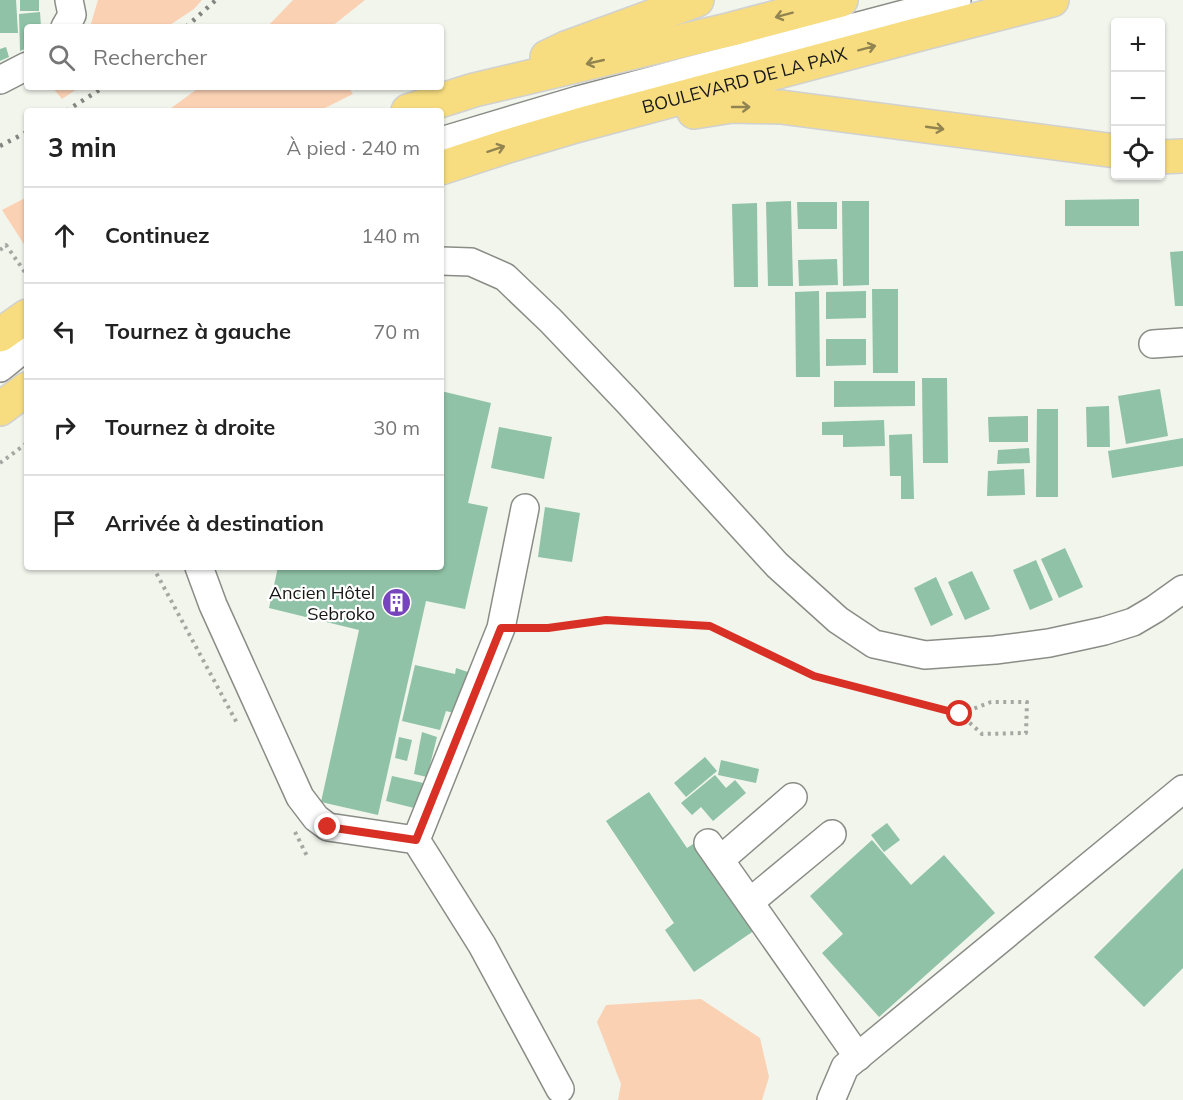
<!DOCTYPE html>
<html lang="fr">
<head>
<meta charset="utf-8">
<style>
  :root { --surface:#fff; --page:#f6f6f6; --text:#222; --muted:#767676; --line:#e0e0e0 }
  body { margin:0; font-family:Mulish,sans-serif; background:var(--page); color:var(--text) }
  .controls { position:absolute; right:18px; top:18px; display:grid; overflow:hidden; border-radius:6px; box-shadow:0 2px 4px #0004 }
  .controls button { width:54px; height:54px; display:grid; place-items:center; padding:0; border:0; border-bottom:2px solid var(--line); background:var(--surface); color:var(--text); font:30px sans-serif }
  .stop { position:absolute; width:18px; height:18px; margin:-14px; border:4px solid #d93025; border-radius:50%; background:#fff }
  .stop.end { background:#d93025; border-color:#fff; box-shadow:0 2px 6px #0008 }
  .list { margin:0; padding:0; list-style:none }
  h2 { display:flex; justify-content:space-between; align-items:center; height:78px; margin:0; padding:0 24px; font-size:26px }
  h2 small { font-size:20px; font-weight:400; color:var(--muted) }
  .list li { display:grid; grid-template-columns:39px 1fr auto; gap:18px; align-items:center; box-sizing:border-box; height:96px; padding:0 24px; border-top:2px solid var(--line) }
  .list b { display:block; font-size:22px; white-space:nowrap }
  .list em { font-size:20px; font-style:normal; color:var(--muted) }
  .icon { flex:none; width:33px; height:33px; fill:none; stroke:currentColor; stroke-width:2; stroke-linecap:round; stroke-linejoin:round }
  .map { position:relative; flex:none; width:1183px; height:1100px; overflow:hidden }
  .search { position:absolute; background:var(--surface); box-shadow:0 2px 4px #0004; left:24px; top:24px; width:420px; height:66px; display:flex; align-items:center; gap:15px; box-sizing:border-box; padding:0 21px; border-radius:6px; color:var(--muted); font-size:22px }
  .panel { position:absolute; background:var(--surface); box-shadow:0 2px 4px #0004; left:24px; top:108px; width:420px; height:462px; border-radius:6px }
  .map>svg:first-child { display:block }
  .green { fill:#fbd1b4 }
  .building { fill:#8fc2a6 }
  .lines { fill:none; stroke-linecap:round; stroke-linejoin:round }
  .minor-casing { stroke:#8a8d86; stroke-width:30 }
  .major-casing { stroke:#d0d1d0; stroke-width:36 }
  .path { stroke:#a5a8a2; stroke-width:4; stroke-dasharray:3 4.5; stroke-linecap:butt }
  .minor { stroke:#fff; stroke-width:27 }
  .major { stroke:#f7dd80; stroke-width:33 }
  .rail { stroke:#838580; stroke-width:4.5; stroke-dasharray:3 6; stroke-linecap:butt }
  .oneway { stroke:#928450 }
  .route { stroke:#d93025; stroke-width:8 }
  .labels { text-anchor:middle; stroke-width:4.5; stroke-linejoin:round; paint-order:stroke }
  .street-label { font-size:18px; fill:#161715; stroke:#fff }
  .poi-label { font-size:18px; fill:#161715; stroke:#fff; text-anchor:end }
</style>
</head>
<body>
<div class="map">
<svg width="1183" height="1100" viewBox="0 0 1183 1100">
  <rect width="100%" height="100%" fill="#f1f5ec"/>
  <g class="green">
    <polygon points="98,0 202,0 194,9 167,27 90,27"/>
    <polygon points="293,0 365,0 331,27 267,27"/>
    <polygon points="52,87 80,87 62,99"/>
    <polygon points="200,87 348,87 353,94 319,111 167,111"/>
    <polygon points="27,197 27,249 2,210"/>
    <polygon points="701,999 760,1038 769,1077 762,1100 618,1100 621,1084 597,1022 606,1005"/>
  </g>
  <g class="building">
    <polygon points="0,0 16,0 18,33 0,33"/>
    <rect x="20" y="0" width="19" height="11"/>
    <polygon points="40,12 41,27 27,27 27,48 20,51 19,14"/>
    <polygon points="6,47 9,57 0,61 0,49"/>
    <polygon points="1139,199 1139,226 1065,226 1065,200"/>
    <polygon points="791,201 793,286 768,286 766,202"/>
    <polygon points="842,201 869,201 869,285 843,286"/>
    <polygon points="797,202 837,202 837,229 798,229"/>
    <polygon points="757,203 758,287 734,287 732,204"/>
    <polygon points="1183,251 1183,306 1175,306 1170,252"/>
    <polygon points="837,259 838,285 799,286 798,260"/>
    <polygon points="872,289 898,289 898,373 873,373"/>
    <polygon points="819,291 820,377 796,377 795,292"/>
    <polygon points="866,291 866,318 826,319 826,292"/>
    <polygon points="826,339 866,339 866,365 826,366"/>
    <polygon points="922,378 947,378 948,463 923,463"/>
    <polygon points="834,381 915,381 915,406 834,407"/>
    <polygon points="1160,389 1168,436 1126,444 1118,396"/>
    <polygon points="441,391 491,403 468,503 488,507 465,609 426,601 378,815 321,802 359,630 269,608 278,567 441,567"/>
    <polygon points="1109,406 1110,447 1087,447 1086,407"/>
    <polygon points="1037,409 1058,409 1058,497 1036,497"/>
    <polygon points="1028,416 1028,442 989,442 988,417"/>
    <polygon points="884,420 885,446 843,447 843,435 822,435 822,422"/>
    <polygon points="499,427 552,437 544,479 491,468"/>
    <polygon points="912,434 914,499 901,499 901,476 890,476 889,435"/>
    <polygon points="1183,438 1183,466 1112,478 1108,451"/>
    <polygon points="1029,448 1030,463 997,464 998,450"/>
    <polygon points="1024,469 1025,495 987,496 988,471"/>
    <polygon points="545,507 580,513 572,562 538,557"/>
    <polygon points="1065,548 1083,587 1059,598 1041,559"/>
    <polygon points="1036,560 1053,600 1030,610 1013,570"/>
    <polygon points="972,571 990,609 965,620 948,582"/>
    <polygon points="936,577 953,615 931,626 914,588"/>
    <polygon points="415,665 455,674 456,668 471,673 461,715 446,711 440,730 402,721"/>
    <polygon points="422,732 437,737 427,777 414,774"/>
    <polygon points="399,737 412,740 407,761 395,758"/>
    <polygon points="705,757 717,771 686,797 674,783"/>
    <polygon points="721,760 759,769 756,783 718,775"/>
    <polygon points="715,775 726,788 735,780 746,793 713,821 701,807 692,815 681,803"/>
    <polygon points="392,776 428,784 422,810 386,801"/>
    <polygon points="649,792 687,848 696,842 755,930 694,972 665,930 674,923 606,821"/>
    <polygon points="887,823 900,840 884,852 871,835"/>
    <polygon points="872,840 911,885 944,855 995,913 879,1017 822,953 843,934 810,896"/>
    <polygon points="1183,868 1183,968 1144,1007 1094,957"/>
  </g>
  <g class="lines">
    <defs>
      <g id="minor">
        <polyline points="65,27 72,15 69,0"/>
        <polyline points="0,80 27,66"/>
        <polyline points="441,141 578,100 957,0"/>
        <polyline points="441,261 471,262 505,277 551,321 628,402 777,565 838,620 874,644 925,655 995,650 1049,643 1104,631 1133,622 1155,609 1183,589"/>
        <polyline points="1153,344 1183,342"/>
        <polyline points="0,368 27,346"/>
        <polyline points="199,567 213,605 300,797 316,818 328,827 416,840 482,945 560,1089"/>
        <polyline points="416,840 501,628 525,508"/>
        <polyline points="708,843 858,1057"/>
        <polyline points="720,860 793,797"/>
        <polyline points="750,902 832,834"/>
        <polyline points="831,1100 845,1067 1183,789"/>
      </g>
      <g id="major">
        <polyline points="547,57 566,48 697,0"/>
        <polyline points="408,111 474,90 732,29 841,0"/>
        <polyline points="694,112 732,106 781,107 1116,151"/>
        <polyline points="1160,157 1183,156"/>
        <path id="s1" d="M441,168L508,146L579,125L916,35L1052,0"/>
        <polyline points="0,335 27,316"/>
        <polyline points="0,409 27,389"/>
      </g>
    </defs>
    <use href="#minor" class="minor-casing"/>
    <use href="#major" class="major-casing"/>
    <g class="path">
      <polyline points="0,250 6,245 27,275"/>
      <polyline points="0,463 27,443"/>
      <polyline points="153,567 238,725"/>
      <polyline points="525,628 547,628 606,620 710,626 814,676 960,714 982,734 1026,733 1027,702 991,702 960,714"/>
      <polyline points="295,832 307,856"/>
    </g>
    <use href="#minor" class="minor"/>
    <use href="#major" class="major"/>
    <g class="rail">
      <polyline points="186,27 216,0"/>
      <polyline points="66,111 104,87"/>
      <polyline points="0,146 27,132"/>
    </g>
  </g>
  <defs><path id="oneway-shaft" d="M-6 0H5M1.5-3L5.5 0L1.5 3" fill="none" stroke-width="1.6" stroke-linecap="round" stroke-linejoin="round" transform="scale(1.5)"/></defs>
  <g class="oneway">
    <use href="#oneway-shaft" transform="translate(784 15) rotate(165)"/>
    <use href="#oneway-shaft" transform="translate(867 48) rotate(-15)"/>
    <use href="#oneway-shaft" transform="translate(595 62) rotate(167)"/>
    <use href="#oneway-shaft" transform="translate(741 107)"/>
    <use href="#oneway-shaft" transform="translate(935 128) rotate(8)"/>
    <use href="#oneway-shaft" transform="translate(496 149) rotate(-18)"/>
  </g>
  <g class="lines">
    <polyline class="route" points="328,827 416,840 501,628 548,628 606,620 710,626 814,676 960,714"/>
  </g>
  <defs>
    <symbol id="building-disc" viewBox="-11 -11 22 22"><circle r="9.5" fill="#7645bd" stroke="#fff"/><path d="M-4-6H4V6H1V3H-1V6H-4ZM-2.5-4.3h1.7v1.8h-1.7ZM.8-4.3h1.7v1.8H.8ZM-2.5-1h1.7V.8h-1.7ZM.8-1h1.7V.8H.8Z" fill="#fff"/></symbol>
  </defs>
  <g fill-rule="evenodd">
    <use href="#building-disc" x="380" y="586" width="33" height="33"/>
  </g>
  <g class="labels">
    <g class="street-label">
      <text dy="6" stroke="none"><textPath href="#s1" startOffset="316">BOULEVARD DE LA PAIX</textPath></text>
    </g>
    <g class="poi-label">
      <text x="375" y="599">Ancien Hôtel<tspan x="375" dy="21">Sebroko</tspan></text>
    </g>
  </g>
</svg>
<div class="controls">
<button>+</button>
<button>−</button>
<button><svg class="icon" aria-label="locate" viewBox="0 0 24 24"><circle cx="12" cy="12" r="6"/><path d="M12 2v4M12 18v4M2 12h4M18 12h4"/></svg></button>
</div>
<div class="stop" style="left:960px;top:714px"></div>
<div class="stop end" style="left:328px;top:827px"></div>
<div class="search"><svg class="icon" aria-label="search" viewBox="0 0 24 24"><circle cx="10" cy="10" r="6"/><path d="M15 15l6 6"/></svg>Rechercher</div>
<section class="panel">
<h2>3 min<small>À pied · 240 m</small></h2>
<ul class="list">
<li><svg class="icon" aria-label="ahead" viewBox="0 0 24 24"><path d="M12 20V5M6 11l6-6 6 6"/></svg><div><b>Continuez</b></div><em>140 m</em></li>
<li><svg class="icon" aria-label="left" viewBox="0 0 24 24"><path d="M17 20v-9H6M10 6l-5 5 5 5"/></svg><div><b>Tournez à gauche</b></div><em>70 m</em></li>
<li><svg class="icon" aria-label="right" viewBox="0 0 24 24"><path d="M7 20v-9h11M14 6l5 5-5 5"/></svg><div><b>Tournez à droite</b></div><em>30 m</em></li>
<li><svg class="icon" aria-label="arrive" viewBox="0 0 24 24"><path d="M6 21V4h12l-3 4 3 4H6"/></svg><div><b>Arrivée à destination</b></div></li>
</ul>
</section>
</div>
</body>
</html>
